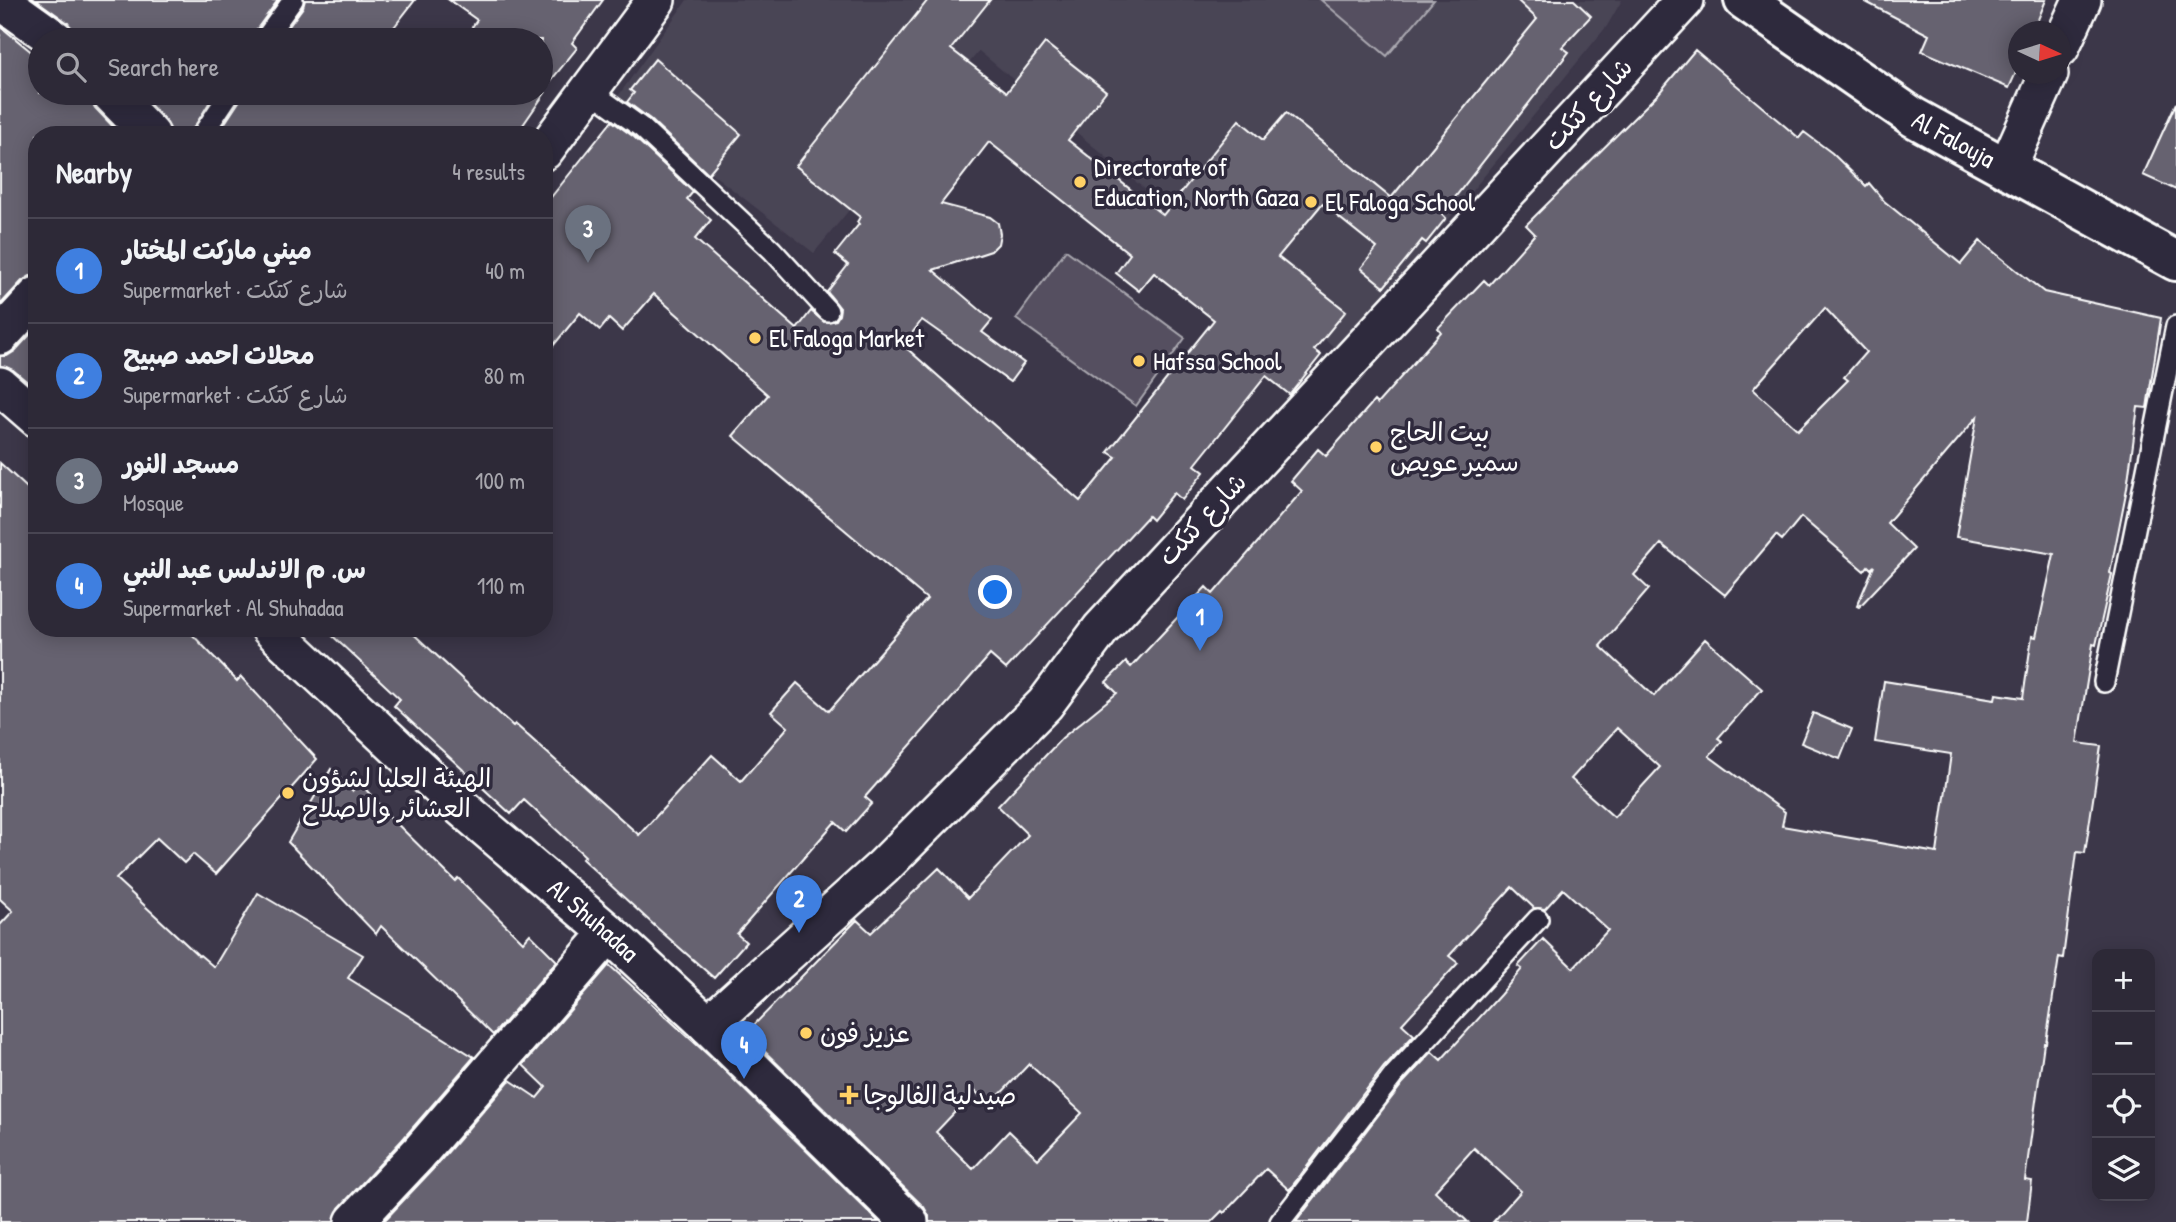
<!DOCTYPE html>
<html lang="en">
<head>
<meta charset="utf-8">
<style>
  :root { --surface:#2d2937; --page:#393542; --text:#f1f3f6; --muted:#a7a6ad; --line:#484552; --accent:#ffd166 }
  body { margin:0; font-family:"Patrick Hand","Playpen Sans Arabic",sans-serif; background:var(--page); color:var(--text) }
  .controls { position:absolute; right:21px; bottom:21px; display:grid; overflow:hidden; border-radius:14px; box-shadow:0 4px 18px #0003 }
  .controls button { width:63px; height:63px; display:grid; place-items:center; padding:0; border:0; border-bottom:2px solid var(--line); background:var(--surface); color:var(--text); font:35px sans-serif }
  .compass { position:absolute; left:2008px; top:21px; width:63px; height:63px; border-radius:50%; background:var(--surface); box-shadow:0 4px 18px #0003; rotate:94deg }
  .you { position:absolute; left:996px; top:593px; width:24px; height:24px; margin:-18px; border:5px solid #fff; border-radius:50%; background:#1a73e8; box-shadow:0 0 0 10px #1a73e833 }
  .badge { display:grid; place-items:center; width:46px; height:46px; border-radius:50%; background:var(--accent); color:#fff; font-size:23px; font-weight:700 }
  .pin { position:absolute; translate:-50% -58px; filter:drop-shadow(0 2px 4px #0008) }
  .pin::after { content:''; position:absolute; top:37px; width:24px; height:21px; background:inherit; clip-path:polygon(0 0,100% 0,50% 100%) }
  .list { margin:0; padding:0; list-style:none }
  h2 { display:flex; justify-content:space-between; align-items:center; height:91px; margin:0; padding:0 28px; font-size:30px }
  h2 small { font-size:23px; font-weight:400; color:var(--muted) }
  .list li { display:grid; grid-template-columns:46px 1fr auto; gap:21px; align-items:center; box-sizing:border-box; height:105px; padding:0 28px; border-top:2px solid var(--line) }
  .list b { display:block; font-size:26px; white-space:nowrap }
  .list p { margin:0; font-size:23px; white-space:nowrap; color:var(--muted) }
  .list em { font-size:23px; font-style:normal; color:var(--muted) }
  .icon { flex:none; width:38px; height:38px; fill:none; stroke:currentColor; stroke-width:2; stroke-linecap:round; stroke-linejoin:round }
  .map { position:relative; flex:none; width:2176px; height:1222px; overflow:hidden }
  .search { position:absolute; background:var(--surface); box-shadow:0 4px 18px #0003; left:28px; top:28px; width:525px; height:77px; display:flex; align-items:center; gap:18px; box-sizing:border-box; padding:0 24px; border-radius:38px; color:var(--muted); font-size:26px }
  .panel { position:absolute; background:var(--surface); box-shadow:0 4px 18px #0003; left:28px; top:126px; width:525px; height:511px; border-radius:28px }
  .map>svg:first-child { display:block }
  .built { fill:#494455 }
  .green { fill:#555060; stroke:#aaa8b0; stroke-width:2 }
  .building { fill:#666270; stroke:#fff; stroke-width:2; fill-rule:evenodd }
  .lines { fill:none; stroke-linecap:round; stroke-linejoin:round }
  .service-casing { stroke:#fff; stroke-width:24 }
  .minor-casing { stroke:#fff; stroke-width:42 }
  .secondary-casing { stroke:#fff; stroke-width:44 }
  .service { stroke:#2f2a3d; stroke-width:19 }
  .minor { stroke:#2f2a3d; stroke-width:37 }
  .secondary { stroke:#2f2a3d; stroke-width:38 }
  .poi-dot { fill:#ffd166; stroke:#2f2a3d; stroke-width:2.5 }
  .labels { text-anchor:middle; stroke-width:7; stroke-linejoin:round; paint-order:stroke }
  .street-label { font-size:26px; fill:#fff; stroke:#2f2a3d }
  .poi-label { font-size:26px; fill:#fff; stroke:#2f2a3d; text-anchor:start }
</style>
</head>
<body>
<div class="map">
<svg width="2176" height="1222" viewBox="0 0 2176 1222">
  <rect width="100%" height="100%" fill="#3c3749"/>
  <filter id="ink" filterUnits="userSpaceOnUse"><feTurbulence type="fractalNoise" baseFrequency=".0143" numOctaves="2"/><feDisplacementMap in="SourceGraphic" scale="14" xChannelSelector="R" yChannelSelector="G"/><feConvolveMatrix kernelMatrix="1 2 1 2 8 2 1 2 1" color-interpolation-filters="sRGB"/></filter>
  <g filter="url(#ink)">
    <polygon class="built" points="687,0 1622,0 1607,26 1340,352 979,51 814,253 616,99"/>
    <g class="green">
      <polygon points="1321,0 1434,0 1387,56"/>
      <polygon points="1066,250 1185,338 1136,406 1016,319"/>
    </g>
    <g class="building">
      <polygon points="36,0 278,0 254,33 252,40 81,40 76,36 68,23"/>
      <polygon points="305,0 415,0 384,40 279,40 303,7"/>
      <polygon points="449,0 603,0 572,43 577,48 541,93 545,93 516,135 217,135 240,100 242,93 541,93 541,40 463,40 477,20"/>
      <path d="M928,0H990L951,49L1007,92L1045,43L1106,91L1068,140L1163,215L1239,120L1263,140L1286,113L1391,198L1537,19L1517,0H1574L1591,16L1562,47L1569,52L1442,214L1446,218L1426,243L1422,240L1384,287L1361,268L1377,248L1322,204L1278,257L1346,311L1314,350L1321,355L1291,393L1290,395L1266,376L1195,465L1204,472L1182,500L1174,493L1152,520L1148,516L1006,669L990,655L865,797L872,803L846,832L835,822L737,934L746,942L714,978L656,927L582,859L585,856L524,800L511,814L394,706L400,699L324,628H407L513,726L515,724L639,835L712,755L741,781L788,727L771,712L797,683L829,711L927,599L733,436L768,395L654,294L622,331L609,319L600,330L580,313L544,357V206L612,121L634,137L693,192L687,199L711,220L695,239L797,329L811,311L824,322L836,320L839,315L840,308L827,292L848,265L835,254L859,224L857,222L860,217L796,166ZM989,142L1130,254L1116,273L1139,291L1154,273L1214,320L1108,452L1116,457L1080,501L903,345L922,320L1010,382L1024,363L982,332L992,320L933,270L991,251L998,244L1000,234L998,223L990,217L941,204Z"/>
      <polygon points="1862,0 2046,0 2033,32 2019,32 2019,66 2009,88 1922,51 1929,35"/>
      <polygon points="0,26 40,59 40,93 90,93 90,99 95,108 121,135 37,135 37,276 30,276 22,281 0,305"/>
      <path d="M1695,50L1799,138L1804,132L1832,153L1866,186L1869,183L1884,201L1961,264L1980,241L2044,292L2161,318L2147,408L2138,407L2127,488L2110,573L2112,574L2096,645L2093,644L2077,743L2101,746L2085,853L2077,852L2063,958L2059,957L2046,1043H2044L2025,1180L2032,1181L2027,1222H1493L1521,1191L1474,1148L1435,1191L1468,1222H1296L1403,1083L1432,1052L1441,1060L1500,995L1522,969L1518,966L1543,939L1573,968L1608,930L1563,889L1545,909L1534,908L1512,887L1449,956L1458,963L1402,1024L1414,1035L1384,1067L1289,1190L1266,1169L1224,1213L1222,1211L1211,1222H929V1216L924,1207L746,1033L857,920L871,933L939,868L968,898L1028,835L998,806L1062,738L1117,693L1106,682L1126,662L1131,667L1206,587L1213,594L1302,491L1291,481L1318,449L1326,456L1374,401L1377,404L1441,332L1438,328L1484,280L1489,285L1535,234L1526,225L1659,93ZM1825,308L1866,352L1844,377L1848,380L1798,430L1753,389ZM1977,417L1956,537L2054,554L2036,637L2032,636L2023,698L1996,694L1995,699L1884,681L1875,742L1951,754L1937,853L1782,826L1785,812L1709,756L1722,741L1718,738L1762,689L1705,639L1654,696L1600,646L1649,589L1634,575L1661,544L1725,595L1776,535L1782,540L1801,517L1864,571L1868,566L1871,569L1874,566L1857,606L1859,607L1914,549L1887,523ZM1617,728L1660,767L1614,817L1571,779ZM1029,1064L1082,1113L1038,1159L1009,1131L973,1169L936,1132L975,1091L990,1105Z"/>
      <polygon points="655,59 741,134 708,174 650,119 627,102 634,93 630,90"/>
      <polygon points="139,93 215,93 190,135 171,135 166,121"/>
      <polygon points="2176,103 2176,190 2143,175"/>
      <polygon points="37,327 37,390 13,370 0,366 0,356 7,356 15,351"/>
      <polygon points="0,463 37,497 37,628 186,628 237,681 241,677 317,759 216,874 193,854 184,863 157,838 116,879 199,956 200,955 214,967 258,893 363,955 348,978 474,1057 402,1140 339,1208 334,1222 0,1222 0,925 13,911 0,899"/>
      <polygon points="1813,713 1852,729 1840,759 1801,743"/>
      <polygon points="331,769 352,791 360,783 379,804 378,805 455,881 458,878 523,942 530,934 557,961 493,1035 381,926 376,934 288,842"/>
      <polygon points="609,965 717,1063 879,1222 383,1222 434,1168 510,1080 537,1098 546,1087 523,1065"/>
    </g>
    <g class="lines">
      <defs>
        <g id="service">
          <polyline points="264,40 293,0"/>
          <polyline points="589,90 642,128 772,250 828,311"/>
          <polyline points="202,135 230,93"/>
          <polyline points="2104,682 2176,326"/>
          <polyline points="1280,1222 1394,1075 1538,919"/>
        </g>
        <g id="minor">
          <polyline points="0,0 56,40"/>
          <polyline points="2060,48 2082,0"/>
          <polyline points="110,93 151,135"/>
          <polyline points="544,151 656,0"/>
          <polyline points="2007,168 2049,74"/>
          <polyline points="0,336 37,296"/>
          <polyline points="0,386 37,418"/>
          <path id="s1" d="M270,628L455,802L609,933L708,1025L909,1222"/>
          <polyline points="708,1025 883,867 1045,704 1101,629 1685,0"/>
          <polyline points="354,1222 418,1154 609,933"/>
        </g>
        <g id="secondary">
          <path id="s2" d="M1744,0L1913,117L2176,261"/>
        </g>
      </defs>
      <use href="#service" class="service-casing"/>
      <use href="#minor" class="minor-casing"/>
      <use href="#secondary" class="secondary-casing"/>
      <use href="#service" class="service"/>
      <use href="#minor" class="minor"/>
      <use href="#secondary" class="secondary"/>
    </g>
  </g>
  <g class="poi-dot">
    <circle cx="1080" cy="182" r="7"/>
    <circle cx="1311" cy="202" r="7"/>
    <circle cx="755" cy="338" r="7"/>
    <circle cx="1139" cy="361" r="7"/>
    <circle cx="1376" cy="447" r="7"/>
    <circle cx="288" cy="793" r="7"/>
    <circle cx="806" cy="1033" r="7"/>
    <path d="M845.5 1084.5h7v7h7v7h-7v7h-7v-7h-7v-7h7z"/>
  </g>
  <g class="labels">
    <g class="street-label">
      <text transform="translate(1588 104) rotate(-47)" y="9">شارع كتكت</text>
      <text dy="9" stroke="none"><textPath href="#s2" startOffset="252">Al Falouja</textPath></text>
      <text transform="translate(1202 519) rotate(-47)" y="9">شارع كتكت</text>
      <text dy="9" stroke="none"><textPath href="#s1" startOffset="436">Al Shuhadaa</textPath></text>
    </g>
    <g class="poi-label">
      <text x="1094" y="176">Directorate of<tspan x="1094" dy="30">Education, North Gaza</tspan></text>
      <text x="1325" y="211">El Faloga School</text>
      <text x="769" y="347">El Faloga Market</text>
      <text x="1153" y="370">Hafssa School</text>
      <text x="1390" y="441">بيت الحاج<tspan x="1390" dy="30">سمير عويص</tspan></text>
      <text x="302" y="787">الهيئة العليا لشؤون<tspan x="302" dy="30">العشائر والاصلاح</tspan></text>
      <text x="820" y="1042">عزيز فون</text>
      <text x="863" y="1104">صيدلية الفالوجا</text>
    </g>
  </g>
</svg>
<div class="controls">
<button>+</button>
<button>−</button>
<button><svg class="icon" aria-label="locate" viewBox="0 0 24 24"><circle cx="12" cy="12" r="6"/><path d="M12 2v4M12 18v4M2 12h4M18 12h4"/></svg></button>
<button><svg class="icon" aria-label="layers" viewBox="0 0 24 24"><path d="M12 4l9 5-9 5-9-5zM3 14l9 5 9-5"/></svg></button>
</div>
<svg class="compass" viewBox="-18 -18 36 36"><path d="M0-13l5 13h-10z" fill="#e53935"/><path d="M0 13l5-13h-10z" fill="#a7a6ad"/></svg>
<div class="you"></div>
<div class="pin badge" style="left:1200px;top:651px;background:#3f7fe0">1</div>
<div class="pin badge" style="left:799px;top:933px;background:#3f7fe0">2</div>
<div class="pin badge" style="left:588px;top:263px;background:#6b7280">3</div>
<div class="pin badge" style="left:744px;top:1079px;background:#3f7fe0">4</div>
<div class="search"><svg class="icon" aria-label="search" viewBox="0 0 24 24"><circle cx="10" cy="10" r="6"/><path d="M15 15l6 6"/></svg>Search here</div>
<section class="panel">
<h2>Nearby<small>4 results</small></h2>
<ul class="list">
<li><span class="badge" style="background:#3f7fe0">1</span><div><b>ميني ماركت المختار</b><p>Supermarket · شارع كتكت</p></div><em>40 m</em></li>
<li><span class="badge" style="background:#3f7fe0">2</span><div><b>محلات احمد صبيح</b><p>Supermarket · شارع كتكت</p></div><em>80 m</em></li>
<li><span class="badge" style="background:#6b7280">3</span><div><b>مسجد النور</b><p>Mosque</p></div><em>100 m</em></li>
<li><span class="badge" style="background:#3f7fe0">4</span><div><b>س. م الاندلس عبد النبي</b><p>Supermarket · Al Shuhadaa</p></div><em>110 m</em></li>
</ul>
</section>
</div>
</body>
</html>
